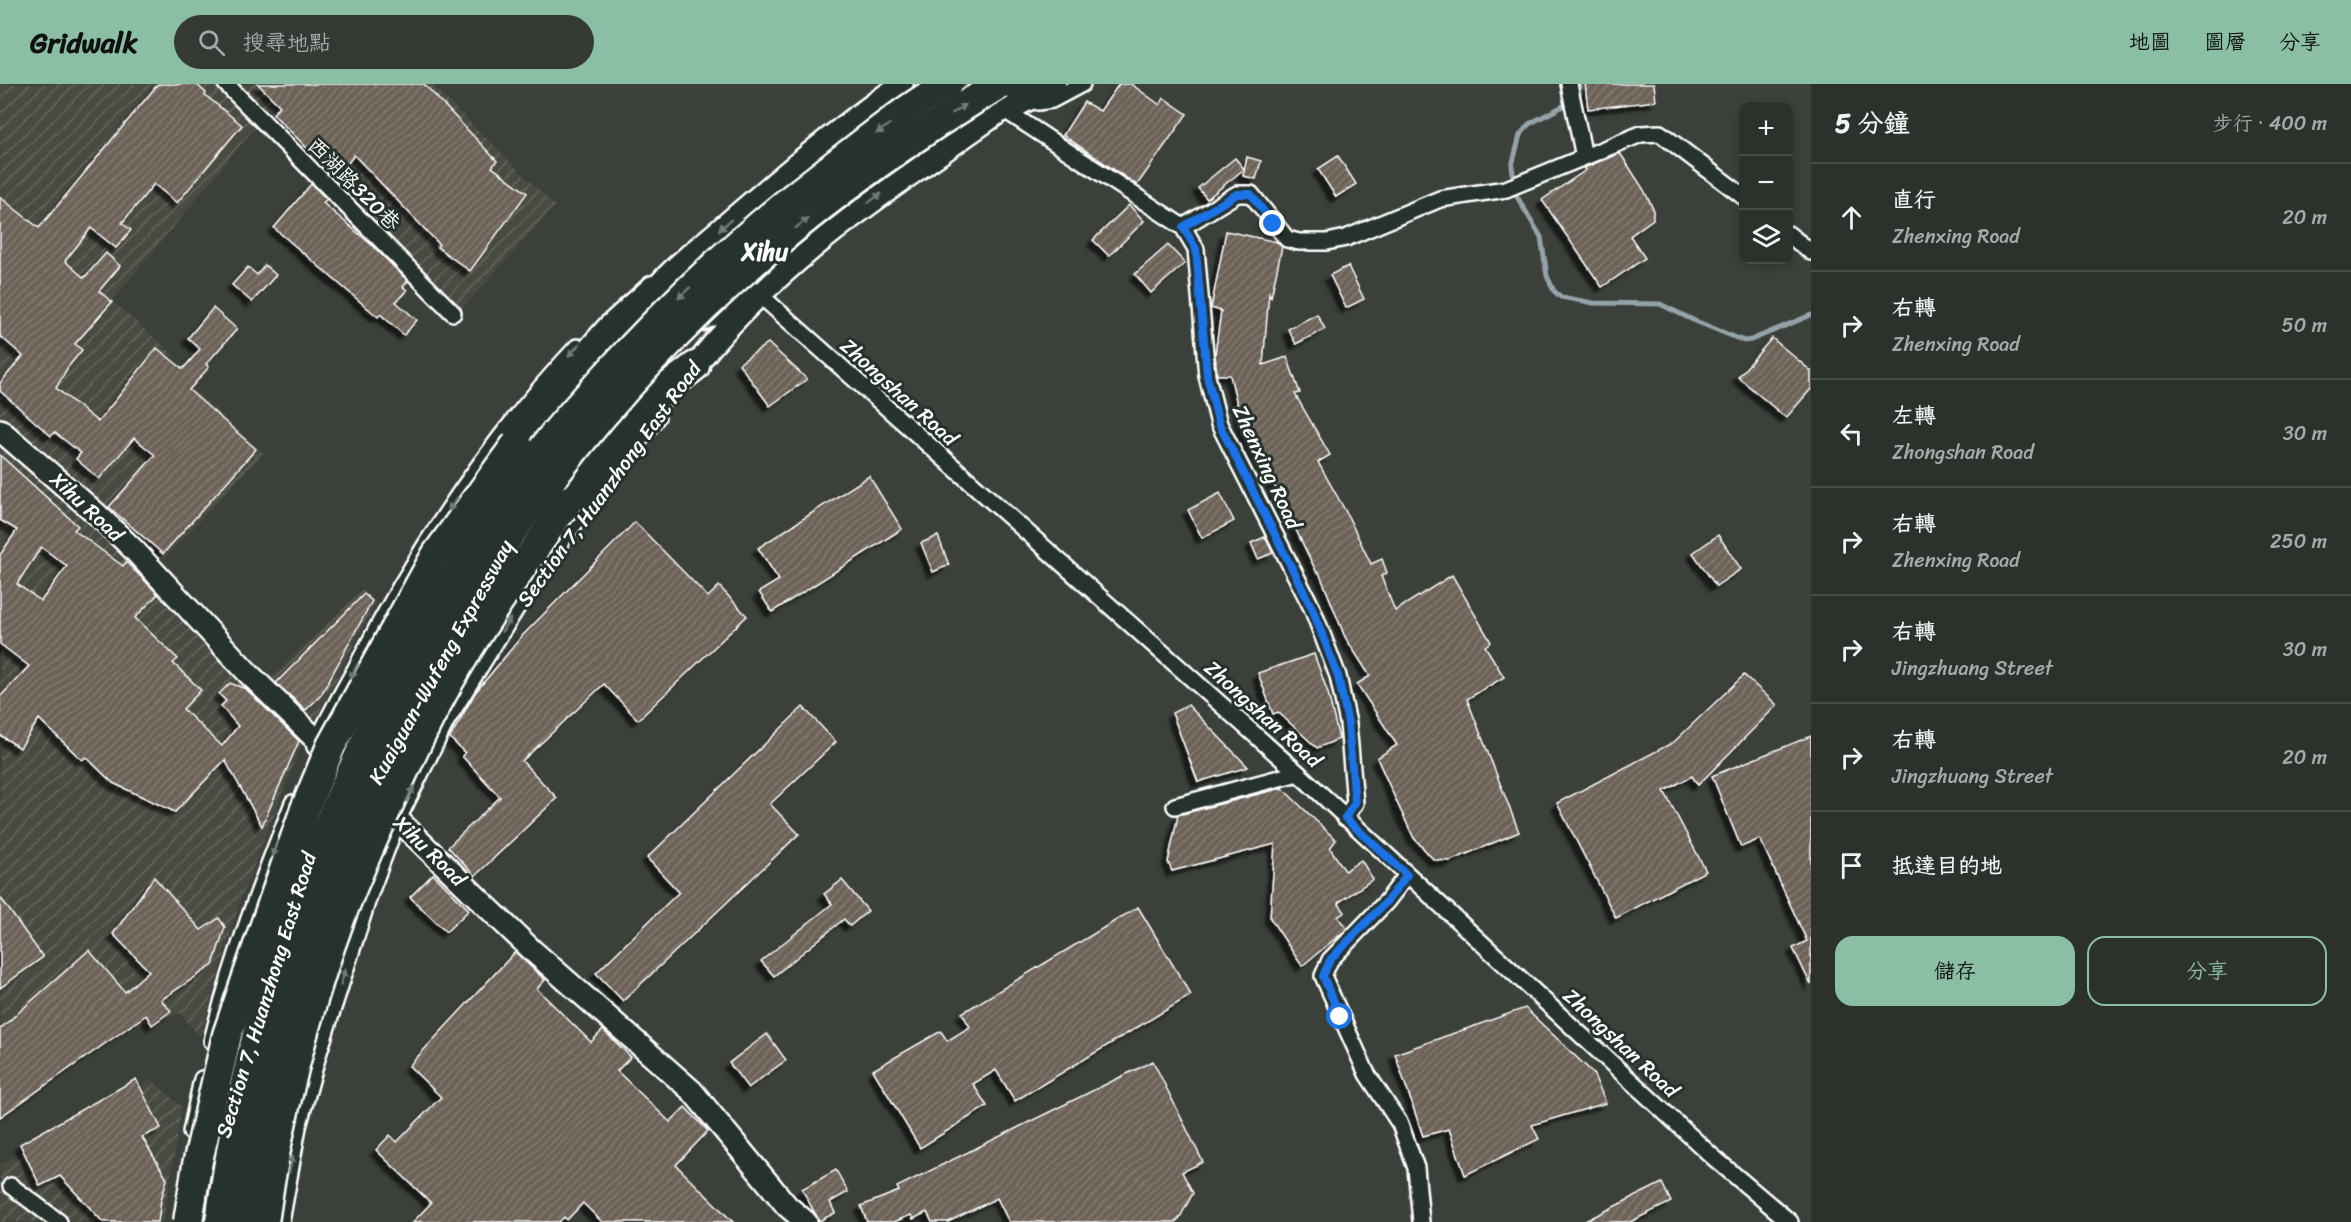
<!DOCTYPE html>
<html lang="zh-TW">
<head>
<meta charset="utf-8">
<style>
  :root { --surface:#2c312c; --page:#343934; --text:#f1f3f6; --muted:#a6a9a9; --line:#484c48; --accent:#8abfa5 }
  body { margin:0; font-family:Sriracha,"LXGW WenKai TC",sans-serif; background:var(--page); color:var(--text) }
  .controls { position:absolute; right:18px; top:18px; display:grid; overflow:hidden; border-radius:12px; box-shadow:0 3px 9px #0003 }
  .controls button { width:54px; height:54px; display:grid; place-items:center; padding:0; border:0; border-bottom:2px solid var(--line); background:var(--surface); color:var(--text); font:30px sans-serif }
  .stop { position:absolute; width:18px; height:18px; margin:-14px; border:4px solid #1a73e8; border-radius:50%; background:#fff }
  .stop.end { background:#1a73e8; border-color:#fff; box-shadow:0 2px 6px #0008 }
  .list { margin:0; padding:0; list-style:none }
  h2 { display:flex; justify-content:space-between; align-items:center; height:78px; margin:0; padding:0 24px; font-size:26px }
  h2 small { font-size:20px; font-weight:400; color:var(--muted) }
  .list li { display:grid; grid-template-columns:39px 1fr auto; gap:18px; align-items:center; box-sizing:border-box; height:108px; padding:0 24px; border-top:2px solid var(--line) }
  .list b { display:block; font-size:22px; white-space:nowrap }
  .list p { margin:0; font-size:20px; white-space:nowrap; color:var(--muted) }
  .list em { font-size:20px; font-style:normal; color:var(--muted) }
  .actions { display:flex; gap:12px; padding:18px 24px }
  .actions a { flex:1; padding:14px 0; border:2px solid var(--accent); border-radius:18px; text-align:center; font-size:21px; color:var(--accent) }
  .actions .main { background:var(--accent); color:#111 }
  .icon { flex:none; width:33px; height:33px; fill:none; stroke:currentColor; stroke-width:2; stroke-linecap:round; stroke-linejoin:round }
  .map { position:relative; flex:none; width:1811px; height:1138px; overflow:hidden }
  header { display:flex; align-items:center; gap:36px; box-sizing:border-box; height:84px; padding:0 30px; background:var(--accent); color:#111 }
  header strong { font-size:28px }
  nav { display:flex; gap:33px; margin-inline-start:auto; font-size:21px }
  .search { width:420px; height:54px; background:var(--page); display:flex; align-items:center; gap:15px; box-sizing:border-box; padding:0 21px; border-radius:33px; color:var(--muted); font-size:22px }
  main { display:flex }
  aside { flex:1; background:var(--surface) }
  .map>svg:first-child { display:block }
  .industrial { fill:url(#industrial-furrows) }
  .lines { fill:none; stroke-linecap:round; stroke-linejoin:round }
  .stream { stroke:#94a3aa; stroke-width:5 }
  .building { fill:url(#building-hatch); stroke:#fff; stroke-width:1.5; fill-rule:evenodd; filter:url(#shadow) }
  .street-casing { stroke:#fff; stroke-width:20 }
  .secondary-casing { stroke:#fff; stroke-width:26 }
  .highway-casing { stroke:#fff; stroke-width:33 }
  .street { stroke:#26332d; stroke-width:15 }
  .secondary { stroke:#26332d; stroke-width:21 }
  .highway { stroke:#26332d; stroke-width:28 }
  .highway-bridge-casing { stroke:#fff; stroke-width:33; stroke-linecap:butt }
  .highway-bridge { stroke:#26332d; stroke-width:28 }
  .oneway { fill:#727a76 }
  .route { stroke:#1a73e8; stroke-width:8 }
  .labels { text-anchor:middle; stroke-width:6; stroke-linejoin:round; paint-order:stroke }
  .street-label { font-size:21px; fill:#fff; stroke:#26332d }
  .quarter-label { font-size:24px; font-weight:bold; fill:#fff; stroke:#26332d }
</style>
</head>
<body>
<header>
<strong>Gridwalk</strong>
<div class="search"><svg class="icon" aria-label="search" viewBox="0 0 24 24"><circle cx="10" cy="10" r="6"/><path d="M15 15l6 6"/></svg>搜尋地點</div>
<nav><a>地圖</a><a>圖層</a><a>分享</a></nav>
</header>
<main>
<div class="map">
<svg width="1811" height="1138" viewBox="0 0 1811 1138">
  <defs>
    <pattern id="industrial-furrows" width="10" height="10" patternUnits="userSpaceOnUse" patternTransform="scale(1.5)"><rect width="10" height="10" fill="#4a4b43"/><path d="M-1 1l2-2M0 10L10 0M9 11l2-2" fill="none" stroke="#65665f"/></pattern>
    <pattern id="building-hatch" width="6" height="6" patternUnits="userSpaceOnUse" patternTransform="scale(1.5)"><rect width="6" height="6" fill="#6d6259"/><path d="M-1 1l2-2M0 6l6-6M5 7l2-2" fill="none" stroke="#837a72"/></pattern>
    <filter id="shadow"><feDropShadow dx="-5.5" dy="5.5" stdDeviation="1.5" flood-color="#0009"/></filter>
  </defs>
  <rect width="100%" height="100%" fill="#3b413a"/>
  <filter id="ink" filterUnits="userSpaceOnUse"><feTurbulence type="fractalNoise" baseFrequency=".0167" numOctaves="2"/><feDisplacementMap in="SourceGraphic" scale="12" xChannelSelector="R" yChannelSelector="G"/><feConvolveMatrix kernelMatrix="1 2 1 2 8 2 1 2 1" color-interpolation-filters="sRGB"/></filter>
  <g filter="url(#ink)">
    <g class="industrial">
      <polygon points="0,0 434,0 433,2 555,122 460,227 266,30 112,217 173,270 166,282 263,369 162,477 178,492 161,516 255,610 362,505 375,520 301,662 239,820 200,953 180,929 151,939 114,944 0,1017"/>
      <polygon points="152,996 182,1023 163,1138 0,1138 0,1081"/>
    </g>
    <g class="lines">
      <polyline class="stream" points="1580,0 1581,8 1565,21 1529,40 1520,51 1512,82 1516,111 1541,153 1547,192 1554,207 1561,213 1593,219 1660,220 1693,236 1744,257 1751,256 1811,231"/>
    </g>
    <g class="building">
      <polygon points="158,0 196,0 206,9 205,11 242,41 177,119 154,100 122,139 131,146 116,164 91,144 65,177 84,194 106,169 120,182 99,207 112,218 75,260 82,266 68,283 56,304 98,338 157,264 183,285 200,265 188,254 213,224 237,245 206,280 209,283 189,306 256,365 163,470 109,423 155,371 134,354 99,395 76,375 81,369 54,348 51,352 0,307 0,299 23,272 0,252 0,113 39,144"/>
      <polygon points="258,0 424,0 497,77 492,83 527,109 470,187 437,163 439,160 354,71 335,96 324,85 326,83 273,30 280,22"/>
      <polygon points="1119,0 1131,0 1160,21 1164,14 1187,30 1137,101 1063,51 1084,18 1100,27"/>
      <polygon points="1585,0 1654,0 1656,17 1588,25"/>
      <polygon points="1620,69 1644,106 1653,125 1653,135 1630,152 1645,174 1602,203 1542,116 1586,86 1584,84"/>
      <polygon points="1338,72 1356,100 1336,113 1318,85"/>
      <polygon points="1247,73 1261,77 1256,95 1243,92"/>
      <polygon points="1235,74 1244,85 1207,115 1198,104"/>
      <polygon points="311,100 327,115 323,119 373,162 408,197 403,203 407,206 396,218 417,236 404,251 380,230 378,233 274,144"/>
      <polygon points="1129,121 1144,137 1109,172 1093,156"/>
      <polygon points="1226,147 1277,158 1282,163 1271,213 1269,209 1263,281 1287,273 1300,309 1295,310 1330,371 1318,378 1346,428 1371,480 1382,475 1387,489 1381,492 1395,527 1452,491 1491,558 1485,562 1504,593 1467,615 1519,748 1450,777 1434,776 1414,754 1400,725 1377,674 1397,661 1357,600 1370,592 1345,553 1319,488 1317,489 1294,442 1292,443 1274,409 1277,407 1244,349 1230,291 1217,291 1215,270 1221,227 1211,224"/>
      <polygon points="1168,161 1185,179 1151,209 1135,190"/>
      <polygon points="265,181 276,191 252,218 232,201 248,183 257,191"/>
      <polygon points="1348,182 1364,215 1346,224 1330,191"/>
      <polygon points="1317,230 1325,245 1296,260 1288,245"/>
      <polygon points="1772,254 1811,287 1811,305 1786,334 1738,293"/>
      <polygon points="768,259 807,295 770,322 739,280"/>
      <path d="M0,371L78,442L74,446L123,482L126,478L158,510L135,534L178,575L173,579L201,606L183,625L222,662L238,642L221,622L226,617L219,610L230,599L246,605L299,657L262,742L225,676L175,728L113,699L86,673L82,676L39,635L20,664L0,651V613L29,582L0,560V471L17,446L0,436ZM41,463L67,482L41,517L17,500Z"/>
      <polygon points="869,392 902,445 772,528 759,508 779,496 758,464"/>
      <polygon points="1220,409 1234,437 1202,454 1188,426"/>
      <polygon points="635,438 708,513 719,502 747,532 638,636 604,600 522,677 557,714 475,792 448,763 500,713 462,672 465,669 450,654 475,609 522,552"/>
      <polygon points="1718,451 1741,485 1716,502 1693,469"/>
      <polygon points="938,452 949,481 933,488 921,459"/>
      <polygon points="1265,453 1273,469 1258,475 1251,459"/>
      <polygon points="364,510 372,517 321,611 306,626 276,599"/>
      <polygon points="1314,570 1328,609 1339,655 1317,664 1278,628 1273,630 1258,589"/>
      <polygon points="1744,591 1777,621 1698,701 1692,692 1664,707 1706,787 1616,834 1557,719 1674,658"/>
      <polygon points="1188,621 1248,683 1198,698 1172,629"/>
      <polygon points="803,623 836,658 770,720 799,750 623,917 596,889 679,808 647,774"/>
      <polygon points="1811,652 1811,901 1793,864 1807,857 1760,755 1741,763 1712,692"/>
      <polygon points="1282,704 1336,756 1330,764 1345,787 1361,776 1373,795 1338,819 1345,828 1338,833 1347,845 1302,882 1270,834 1275,760 1172,787 1168,778 1178,731"/>
      <polygon points="433,790 469,826 446,848 410,813"/>
      <polygon points="154,793 201,846 219,834 225,843 213,881 161,916 171,927 152,941 146,931 0,1033 0,945 89,866 125,908 149,887 113,850"/>
      <polygon points="842,796 868,827 850,842 844,835 774,892 761,877 832,820 824,810"/>
      <polygon points="0,813 43,873 0,904"/>
      <polygon points="1138,823 1191,911 1015,1017 996,986 973,1000 987,1022 920,1064 873,986 941,947 947,957 970,943 962,929"/>
      <polygon points="515,868 545,896 537,905 591,958 603,946 631,973 617,987 670,1038 685,1023 708,1047 676,1081 733,1138 602,1138 583,1119 567,1136 564,1133 559,1138 413,1138 431,1119 376,1066 390,1051 397,1058 441,1013 409,982"/>
      <polygon points="1525,924 1593,989 1606,1019 1532,1041 1539,1055 1465,1091 1449,1045 1423,1052 1395,970"/>
      <polygon points="767,950 786,976 748,1004 729,979"/>
      <polygon points="1153,977 1203,1078 1182,1088 1193,1109 1179,1135 1175,1138 1009,1138 997,1114 948,1138 932,1138 927,1128 913,1135 911,1131 894,1138 867,1138 861,1122 899,1107 897,1103"/>
      <polygon points="136,995 161,1044 142,1053 167,1095 161,1116 158,1138 103,1138 60,1092 40,1102 20,1060"/>
      <polygon points="836,1086 848,1108 830,1118 835,1129 819,1137 802,1105"/>
      <polygon points="1662,1099 1671,1118 1630,1138 1583,1138"/>
    </g>
    <g class="lines">
      <defs>
        <g id="street">
          <polyline points="226,0 453,229"/>
          <polyline points="1569,0 1584,73"/>
          <polyline points="1038,18 1052,16 1082,0"/>
          <polyline points="1000,23 1183,143 1196,165 1207,292 1219,340 1312,524 1338,592 1348,639 1355,719 1345,734"/>
          <polyline points="1183,143 1237,110 1251,110 1287,155 1299,158 1327,158 1346,154 1440,115 1506,105 1641,50 1660,49 1744,113"/>
          <polyline points="1788,150 1811,168"/>
          <polyline points="734,188 1298,689 1713,1073 1790,1138"/>
          <path d="M315,663C326,637 341,611 355,586C414,470 488,358 577,263"/>
          <polyline points="1175,722 1298,689"/>
          <polyline points="1407,791 1387,817 1330,876 1323,892 1367,990 1400,1040 1416,1084 1421,1138"/>
          <path d="M212,957C232,875 262,797 293,719"/>
          <polyline points="191,1048 202,995"/>
          <polyline points="11,1102 59,1138"/>
          <polyline points="281,1138 298,1043 318,971 370,809 398,735 447,636 545,478 657,333"/>
        </g>
        <g id="secondary">
          <path d="M647,217C662,191 700,163 723,143C781,93 839,43 902,0"/>
          <polyline points="701,236 758,211"/>
          <path d="M695,282C782,172 895,102 1008,22L1018,0"/>
          <polyline points="0,346 98,431 134,466 248,589 482,818 534,868 692,1007 787,1122 806,1138"/>
          <polyline points="204,1138 210,1091 226,1036"/>
        </g>
        <g id="highway">
          <polyline points="1008,22 1051,0"/>
          <polyline points="517,359 546,319 611,245 654,206"/>
          <polyline points="569,416 661,308 695,282"/>
        </g>
      </defs>
      <use href="#street" class="street-casing"/>
      <use href="#secondary" class="secondary-casing"/>
      <use href="#highway" class="highway-casing"/>
      <use href="#street" class="street"/>
      <use href="#secondary" class="secondary"/>
      <use href="#highway" class="highway"/>
      <defs>
        <g id="highway-bridge">
          <polyline points="188,1138 197,1081 227,951 305,725 331,662 436,471 517,359"/>
          <path d="M220,1138C256,862 379,579 548,358C565,336 584,316 603,295C670,220 743,151 823,90C863,59 904,25 948,0"/>
          <path d="M244,1138C258,1048 275,955 304,868C336,773 378,683 426,596C450,553 473,508 500,466C516,440 536,416 554,392C675,233 829,102 1000,0"/>
          <path d="M264,1138C277,1041 305,930 339,838C352,801 369,765 385,729C408,678 431,627 460,579C493,523 531,469 569,416"/>
        </g>
      </defs>
      <use href="#highway-bridge" class="highway-bridge-casing"/>
      <use href="#highway-bridge" class="highway-bridge"/>
    </g>
    <defs><path id="oneway-solid" d="M-6-.8H1V-3.2L6.5 0L1 3.2V.8H-6Z" transform="scale(1.5)"/></defs>
    <g class="oneway">
      <use href="#oneway-solid" transform="translate(959 25) rotate(-32)"/>
      <use href="#oneway-solid" transform="translate(883 45) rotate(145)"/>
      <use href="#oneway-solid" transform="translate(875 114) rotate(-35)"/>
      <use href="#oneway-solid" transform="translate(802 139) rotate(-39)"/>
      <use href="#oneway-solid" transform="translate(725 141) rotate(139)"/>
      <use href="#oneway-solid" transform="translate(684 209) rotate(136)"/>
      <use href="#oneway-solid" transform="translate(574 266) rotate(133)"/>
      <use href="#oneway-solid" transform="translate(453 420) rotate(125)"/>
      <use href="#oneway-solid" transform="translate(506 541) rotate(-58)"/>
      <use href="#oneway-solid" transform="translate(354 587) rotate(117)"/>
      <use href="#oneway-solid" transform="translate(410 710) rotate(-64)"/>
      <use href="#oneway-solid" transform="translate(275 765) rotate(112)"/>
      <use href="#oneway-solid" transform="translate(343 893) rotate(-72)"/>
      <use href="#oneway-solid" transform="translate(291 1080) rotate(-78)"/>
    </g>
  </g>
  <g class="lines" filter="url(#ink)">
    <polyline class="route" points="1273,140 1251,110 1237,110 1183,143 1196,165 1207,292 1219,340 1312,524 1338,592 1348,639 1355,719 1345,734 1407,791 1387,817 1330,876 1323,892 1340,933"/>
  </g>
  <g class="labels">
    <g class="street-label">
      <text transform="translate(354 100) rotate(45)" y="7">西湖路320巷</text>
      <text transform="translate(899 308) rotate(42)" y="7">Zhongshan Road</text>
      <text transform="translate(1267 383) rotate(65)" y="7">Zhenxing Road</text>
      <text transform="translate(609 400) rotate(-54)" y="7">Section 7, Huanzhong East Road</text>
      <text transform="translate(87 423) rotate(43)" y="7">Xihu Road</text>
      <text transform="translate(441 578) rotate(-61)" y="7">Kuaiguan-Wufeng Expressway</text>
      <text transform="translate(1263 630) rotate(42)" y="7">Zhongshan Road</text>
      <text transform="translate(430 767) rotate(44)" y="7">Xihu Road</text>
      <text transform="translate(266 911) rotate(-73)" y="7">Section 7, Huanzhong East Road</text>
      <text transform="translate(1621 959) rotate(43)" y="7">Zhongshan Road</text>
    </g>
    <g class="quarter-label">
      <text x="765" y="176">Xihu</text>
    </g>
  </g>
</svg>
<div class="controls">
<button>+</button>
<button>−</button>
<button><svg class="icon" aria-label="layers" viewBox="0 0 24 24"><path d="M12 4l9 5-9 5-9-5zM3 14l9 5 9-5"/></svg></button>
</div>
<div class="stop" style="left:1340px;top:933px"></div>
<div class="stop end" style="left:1273px;top:140px"></div>
</div>
<aside>
<h2>5 分鐘<small>步行 · 400 m</small></h2>
<ul class="list">
<li><svg class="icon" aria-label="ahead" viewBox="0 0 24 24"><path d="M12 20V5M6 11l6-6 6 6"/></svg><div><b>直行</b><p>Zhenxing Road</p></div><em>20 m</em></li>
<li><svg class="icon" aria-label="right" viewBox="0 0 24 24"><path d="M7 20v-9h11M14 6l5 5-5 5"/></svg><div><b>右轉</b><p>Zhenxing Road</p></div><em>50 m</em></li>
<li><svg class="icon" aria-label="left" viewBox="0 0 24 24"><path d="M17 20v-9H6M10 6l-5 5 5 5"/></svg><div><b>左轉</b><p>Zhongshan Road</p></div><em>30 m</em></li>
<li><svg class="icon" aria-label="right" viewBox="0 0 24 24"><path d="M7 20v-9h11M14 6l5 5-5 5"/></svg><div><b>右轉</b><p>Zhenxing Road</p></div><em>250 m</em></li>
<li><svg class="icon" aria-label="right" viewBox="0 0 24 24"><path d="M7 20v-9h11M14 6l5 5-5 5"/></svg><div><b>右轉</b><p>Jingzhuang Street</p></div><em>30 m</em></li>
<li><svg class="icon" aria-label="right" viewBox="0 0 24 24"><path d="M7 20v-9h11M14 6l5 5-5 5"/></svg><div><b>右轉</b><p>Jingzhuang Street</p></div><em>20 m</em></li>
<li><svg class="icon" aria-label="arrive" viewBox="0 0 24 24"><path d="M6 21V4h12l-3 4 3 4H6"/></svg><div><b>抵達目的地</b></div></li>
</ul>
<div class="actions"><a class="main">儲存</a><a>分享</a></div>
</aside>
</main>
</body>
</html>
